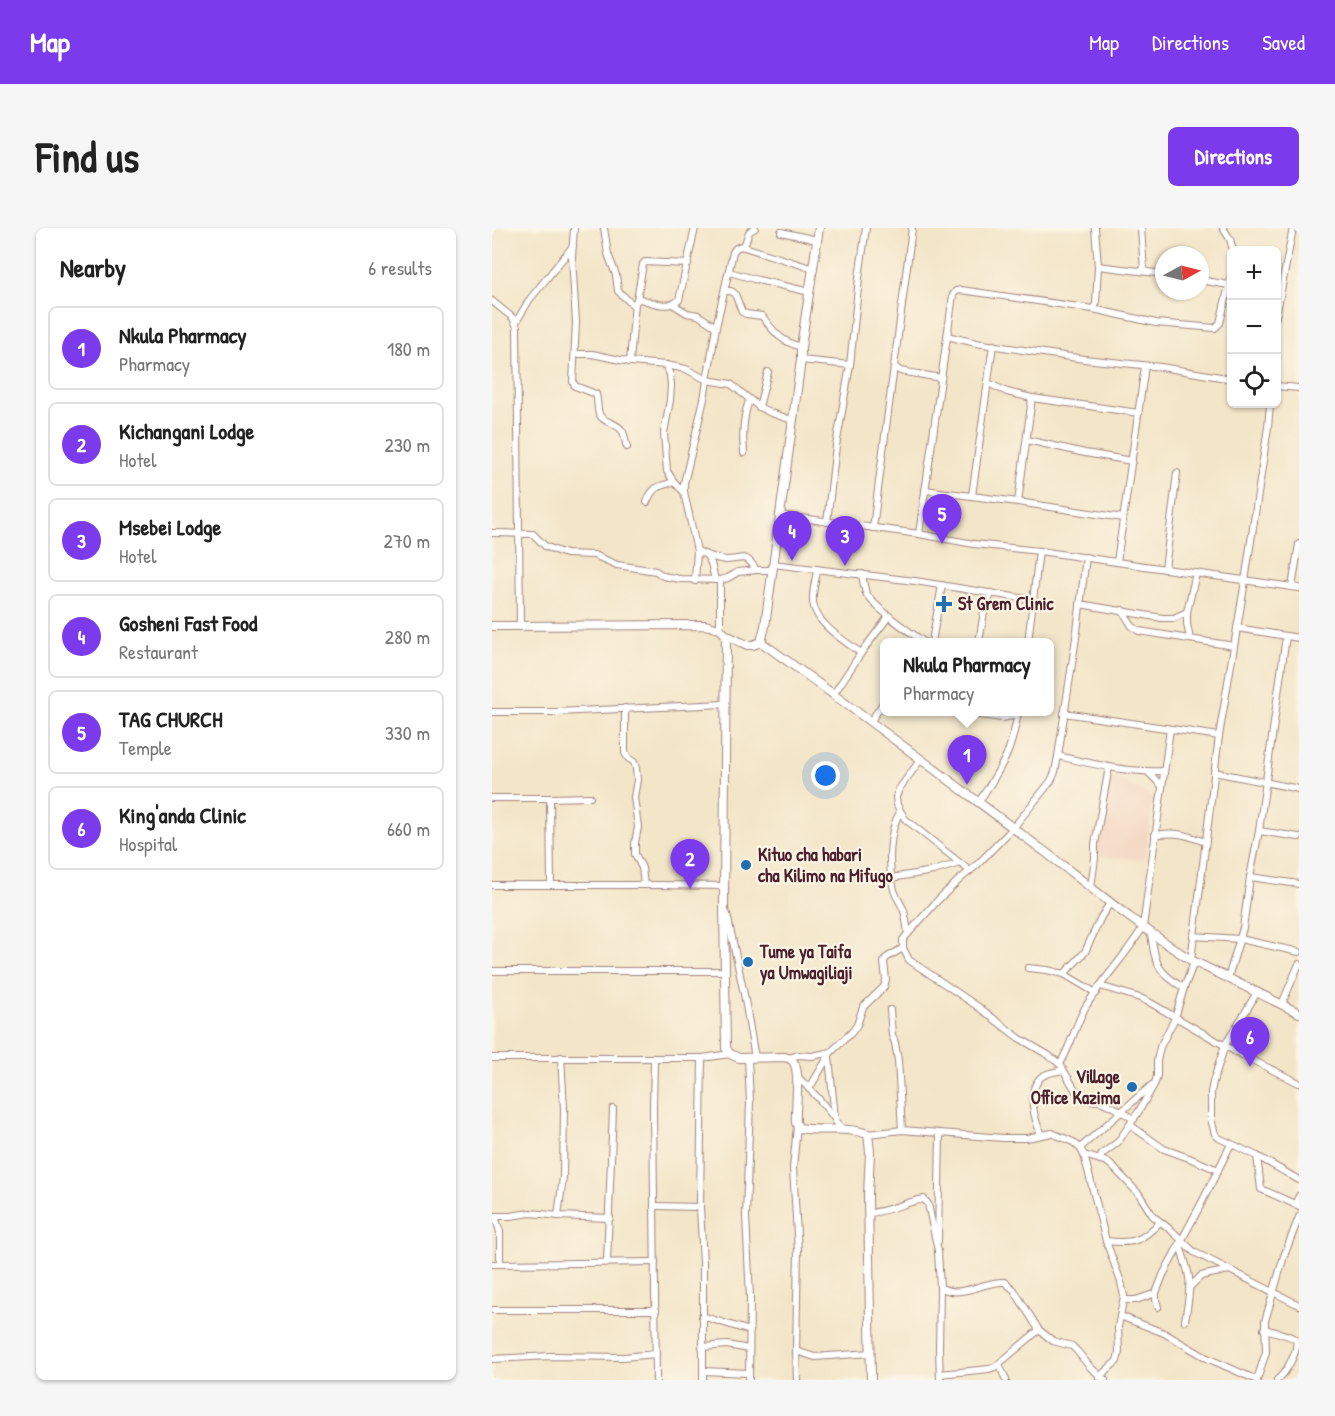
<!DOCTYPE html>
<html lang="en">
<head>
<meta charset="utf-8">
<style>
  :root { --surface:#fff; --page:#f6f6f6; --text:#222; --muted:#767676; --line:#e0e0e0; --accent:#7c3aed }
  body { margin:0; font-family:"Patrick Hand",sans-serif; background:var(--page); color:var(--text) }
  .controls { position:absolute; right:18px; top:18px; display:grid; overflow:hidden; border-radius:9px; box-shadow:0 2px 4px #0004 }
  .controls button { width:54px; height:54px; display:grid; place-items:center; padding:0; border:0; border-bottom:2px solid var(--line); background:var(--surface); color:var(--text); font:30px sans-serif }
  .compass { position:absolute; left:663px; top:18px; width:54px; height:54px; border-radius:50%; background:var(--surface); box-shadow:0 2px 4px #0004; rotate:83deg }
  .you { position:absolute; left:334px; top:548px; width:21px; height:21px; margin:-15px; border:4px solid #fff; border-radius:50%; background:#1a73e8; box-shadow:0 0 0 9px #1a73e833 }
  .badge { display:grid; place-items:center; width:39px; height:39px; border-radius:50%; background:var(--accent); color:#fff; font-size:20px; font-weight:700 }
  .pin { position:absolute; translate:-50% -50px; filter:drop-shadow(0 2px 3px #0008) }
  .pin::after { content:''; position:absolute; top:32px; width:21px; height:18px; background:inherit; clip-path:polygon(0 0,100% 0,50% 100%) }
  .popup { position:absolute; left:388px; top:410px; width:174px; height:78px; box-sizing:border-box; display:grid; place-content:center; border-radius:9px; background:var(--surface); filter:drop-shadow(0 2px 4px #0005); font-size:20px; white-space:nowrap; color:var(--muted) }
  .popup b { font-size:22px; color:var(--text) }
  .popup::after { content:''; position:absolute; left:50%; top:100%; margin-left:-12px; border:12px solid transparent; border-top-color:var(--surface) }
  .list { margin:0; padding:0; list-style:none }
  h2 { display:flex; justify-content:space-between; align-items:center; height:78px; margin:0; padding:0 24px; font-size:26px }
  h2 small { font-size:20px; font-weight:400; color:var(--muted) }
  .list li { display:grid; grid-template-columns:39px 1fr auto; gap:18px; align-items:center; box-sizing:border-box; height:84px; margin:0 12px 12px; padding:0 12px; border:2px solid var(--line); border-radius:9px }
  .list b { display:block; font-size:22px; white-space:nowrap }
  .list p { margin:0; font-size:20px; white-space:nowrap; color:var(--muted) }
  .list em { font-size:20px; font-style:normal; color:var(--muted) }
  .icon { flex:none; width:33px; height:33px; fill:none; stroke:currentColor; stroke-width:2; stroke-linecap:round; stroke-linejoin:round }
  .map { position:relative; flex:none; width:807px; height:1152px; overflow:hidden; border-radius:9px }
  header { display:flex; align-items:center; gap:36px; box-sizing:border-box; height:84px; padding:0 30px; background:var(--accent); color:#fff }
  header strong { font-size:28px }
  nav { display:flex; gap:33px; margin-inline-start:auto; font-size:21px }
  .intro { display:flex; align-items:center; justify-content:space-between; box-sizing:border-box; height:144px; padding:0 36px }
  h1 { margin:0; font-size:42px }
  .button { padding:15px 27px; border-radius:9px; background:var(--accent); color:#fff; font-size:21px; font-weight:700 }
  main { display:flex; gap:36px; padding:0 36px }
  aside { flex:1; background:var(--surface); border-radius:9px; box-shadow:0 2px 4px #0004 }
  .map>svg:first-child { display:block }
  .built { fill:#f3d4bf }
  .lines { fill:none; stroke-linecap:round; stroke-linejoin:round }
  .street-casing { stroke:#9e827a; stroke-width:8 }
  .secondary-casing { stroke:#9e827a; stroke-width:10 }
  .street { stroke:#fff; stroke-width:6 }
  .secondary { stroke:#fff; stroke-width:8 }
  .poi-dot { fill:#1f6fb2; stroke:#fcf5e5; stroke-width:2 }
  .labels { text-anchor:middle; stroke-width:4.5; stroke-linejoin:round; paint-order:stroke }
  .poi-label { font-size:18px; font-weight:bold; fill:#4a1f2b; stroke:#fcf5e5; text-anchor:start }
</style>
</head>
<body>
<header>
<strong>Map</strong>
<nav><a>Map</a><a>Directions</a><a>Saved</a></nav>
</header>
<div class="intro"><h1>Find us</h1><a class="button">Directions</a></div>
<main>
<aside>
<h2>Nearby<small>6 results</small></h2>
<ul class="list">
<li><span class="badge">1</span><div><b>Nkula Pharmacy</b><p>Pharmacy</p></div><em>180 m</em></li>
<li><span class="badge">2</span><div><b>Kichangani Lodge</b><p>Hotel</p></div><em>230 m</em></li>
<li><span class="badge">3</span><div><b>Msebei Lodge</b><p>Hotel</p></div><em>270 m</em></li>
<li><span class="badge">4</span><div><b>Gosheni Fast Food</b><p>Restaurant</p></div><em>280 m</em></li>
<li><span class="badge">5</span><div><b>TAG CHURCH</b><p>Temple</p></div><em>330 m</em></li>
<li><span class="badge">6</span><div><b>King'anda Clinic</b><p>Hospital</p></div><em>660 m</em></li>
</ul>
</aside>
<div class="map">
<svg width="807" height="1152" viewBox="0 0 807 1152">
  <rect width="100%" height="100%" fill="#fcf5e5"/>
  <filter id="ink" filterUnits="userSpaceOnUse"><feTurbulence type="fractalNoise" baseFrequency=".0167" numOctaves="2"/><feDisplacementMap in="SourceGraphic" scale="12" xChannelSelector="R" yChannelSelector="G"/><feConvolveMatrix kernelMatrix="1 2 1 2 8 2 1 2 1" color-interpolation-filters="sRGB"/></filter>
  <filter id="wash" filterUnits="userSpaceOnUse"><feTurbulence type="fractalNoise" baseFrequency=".008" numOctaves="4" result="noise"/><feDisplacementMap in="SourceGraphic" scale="24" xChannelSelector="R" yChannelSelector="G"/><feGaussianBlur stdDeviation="1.35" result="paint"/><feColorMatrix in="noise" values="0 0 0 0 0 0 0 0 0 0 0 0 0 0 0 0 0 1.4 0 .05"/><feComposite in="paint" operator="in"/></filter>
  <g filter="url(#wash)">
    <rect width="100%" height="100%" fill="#f3e5c8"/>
    <polygon class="built" points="617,546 661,569 653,631 615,630 604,625"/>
  </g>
  <g filter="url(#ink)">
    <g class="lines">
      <defs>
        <g id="street">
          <path d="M82,0L80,29L84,95L81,154L83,158L104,166C106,173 105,180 107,186C111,195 126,194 131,204C133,208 133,214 135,219"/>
          <polyline points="112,0 116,26 124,47 126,63 142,78"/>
          <polyline points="649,0 652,43"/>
          <polyline points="731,0 738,11 741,22"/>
          <polyline points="289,4 325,12"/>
          <polyline points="252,19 257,4 263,0"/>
          <polyline points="606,38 672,46"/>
          <polyline points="237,44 266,52 318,64"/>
          <polyline points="708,52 737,57"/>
          <path d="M233,63H239L243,66L250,84L254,86L270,88C283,105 288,113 309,119"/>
          <polyline points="145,72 151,36 153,34 196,36"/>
          <polyline points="0,73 21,90 25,99 28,398"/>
          <polyline points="182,77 195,85 206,87 224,99"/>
          <polyline points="601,81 664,95 723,100 728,95 740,45"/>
          <polyline points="784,89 801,0"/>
          <polyline points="24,94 38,71 81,18"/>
          <polyline points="455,108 484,115 592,131 669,139 740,151"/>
          <polyline points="83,126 100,126 138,134 174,137 194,141 215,152 239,156 267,179 279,185 300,192"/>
          <polyline points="309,132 358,137"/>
          <path d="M138,134L143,75L145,72L148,71C161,74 176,82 187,72L203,0"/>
          <polyline points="174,137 178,147 179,157 178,172 172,205 175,243 182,254 192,264"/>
          <polyline points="403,139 408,143 449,150"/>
          <polyline points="496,155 515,164 540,170 647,185"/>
          <polyline points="784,158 807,160"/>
          <polyline points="267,179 276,144"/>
          <polyline points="535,212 593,225 640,233"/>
          <path d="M252,225C250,206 251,189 257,172"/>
          <polyline points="433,262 526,274 631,290"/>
          <polyline points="480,268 501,117"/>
          <path d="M155,274C161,258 167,258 182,254"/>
          <polyline points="526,274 540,170"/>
          <polyline points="287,287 427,306 482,316 547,323 807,360"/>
          <polyline points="335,294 344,218 358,137 367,50 374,0"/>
          <polyline points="381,300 420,0"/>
          <polyline points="0,305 41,306 53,318 65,323 74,326 102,327 125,337 164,343 171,348 188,351 228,352 236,350 246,344 264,342 279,342"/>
          <polyline points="427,306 461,67 464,63 469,62 601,81 604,76 606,38 603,0"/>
          <path d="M205,323C214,327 224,331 234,332C250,332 254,324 264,342"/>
          <polyline points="215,328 219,335 223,352"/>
          <path d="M594,329L585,403L566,528L563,544L559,553L521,600L484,638L467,652L446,672L414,708L411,712V720L417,732L485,778L527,810L556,827L568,836L588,870C594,873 600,872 607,873C619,876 631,885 642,891"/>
          <polyline points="625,334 653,138"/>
          <polyline points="281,336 423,353 541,372"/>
          <path d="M325,341C324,352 320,363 321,374C323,396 353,413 369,425"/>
          <polyline points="673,341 685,245"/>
          <path d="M370,346C371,353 372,359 374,365C381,379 418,404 432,414"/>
          <polyline points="203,353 205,323 192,264 192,255 212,171 224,99 241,24 244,20 249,18 322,41"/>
          <polyline points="800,359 807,316"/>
          <polyline points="588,376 670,390 682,390 695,384"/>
          <polyline points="630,382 640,398 647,403 742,418"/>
          <polyline points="745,400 807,410"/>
          <polyline points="228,401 228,352"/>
          <polyline points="698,411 695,396 695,384 704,345"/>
          <polyline points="440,414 450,357"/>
          <polyline points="487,414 493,378 500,365"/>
          <polyline points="536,414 547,323"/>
          <polyline points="341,467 369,425 397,388"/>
          <polyline points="133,480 133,525 136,530 142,534 144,540 145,552 142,569 146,599 143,615 143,626 150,640 152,657"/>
          <polyline points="0,484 65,484 232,476"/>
          <polyline points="467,484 510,490 525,487"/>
          <polyline points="572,485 727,508"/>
          <polyline points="378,494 392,474"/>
          <path d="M566,528C601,536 636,545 672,543"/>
          <polyline points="429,531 407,561 404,569 405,577 413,591 478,643"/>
          <polyline points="656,544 670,558"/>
          <polyline points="722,544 807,561"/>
          <polyline points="0,570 58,570 98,569"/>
          <polyline points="58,570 59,657"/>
          <path d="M486,575C497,558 510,540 517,521C521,509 524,496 526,484"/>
          <path d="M408,584C396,604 396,640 402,662C404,669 409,675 412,683C414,690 415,698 416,706"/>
          <polyline points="767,603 807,609"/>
          <path d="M663,607C683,603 695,607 713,614"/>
          <polyline points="758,649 807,656"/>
          <polyline points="399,650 441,643 468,635"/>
          <polyline points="0,657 166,657 233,658"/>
          <polyline points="599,659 603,630 603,616 617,539"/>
          <polyline points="235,686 252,766 263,830"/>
          <path d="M659,705C663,736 665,744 692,760"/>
          <polyline points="701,708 748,711 807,724"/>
          <polyline points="699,732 727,508 753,353 776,199 778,176"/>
          <polyline points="536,740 555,742 572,746 604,765"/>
          <polyline points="0,743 233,743"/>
          <polyline points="572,746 593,724 609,689 618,675"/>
          <polyline points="736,750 751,700 758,649 767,603 794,408"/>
          <polyline points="608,758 648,770 657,774 744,824 807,855"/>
          <polyline points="765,764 754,783 733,817 721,854 719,864 719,891 723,906 727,910 765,928 807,952"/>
          <polyline points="790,776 807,736"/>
          <polyline points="398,782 400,807 403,815 406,832 410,902"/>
          <polyline points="741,805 744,824"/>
          <polyline points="337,829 343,891"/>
          <polyline points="0,830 210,830 238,826"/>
          <polyline points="210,830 208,979 211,1035 211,1152"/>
          <polyline points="256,830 258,874 254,988 258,1070 257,1152"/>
          <polyline points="297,830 306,827 320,828 339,824"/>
          <polyline points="162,831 161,880 164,1152"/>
          <path d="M568,836C579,818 583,798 593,780C610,751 634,728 651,699L678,501"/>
          <polyline points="305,848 327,871 343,891 344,894 352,902"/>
          <polyline points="317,861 339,824 360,804 365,797 371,779 392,759 394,752 392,734 394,730 411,720"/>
          <polyline points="638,897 672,921 697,930 726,942"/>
          <polyline points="376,906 410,902 511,910 535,910 560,905 581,914 588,920 592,927 614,1013 629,1054 632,1068 626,1099 627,1124 625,1133 607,1149"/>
          <path d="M549,907C543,891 534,866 548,850C554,844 564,844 571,842"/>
          <polyline points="588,920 646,869 660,857"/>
          <polyline points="592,927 615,934 621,939 647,966 661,988 679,1002 702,1024 807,1077"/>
          <polyline points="765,928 769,961 807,978"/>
          <polyline points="608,932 610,926 626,914 647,883 663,855 665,848 665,833 668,819 683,790 692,760 702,734"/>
          <polyline points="803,976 807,968"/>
          <polyline points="163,978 208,979"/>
          <path d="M376,985C396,984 413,974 432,971L436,976L446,1023L448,1059L447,1121L448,1152"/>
          <polyline points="0,988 18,988 38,985 50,986 66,988 118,990"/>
          <polyline points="3,988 8,1004 8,1036"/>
          <polyline points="66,988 71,949 72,881 69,829"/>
          <polyline points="446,1013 448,905"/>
          <path d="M614,1013C641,1016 649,1014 668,994"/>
          <path d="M688,1015C690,1027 695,1037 697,1049C699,1063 695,1078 693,1093"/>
          <polyline points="115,1034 121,881"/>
          <polyline points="0,1036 163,1034"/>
          <path d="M448,1059C469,1072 492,1052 513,1054L522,1062L547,1102L561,1113L580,1118L585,1123L598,1139L613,1152"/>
          <polyline points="698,1059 709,1048 737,1042"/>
          <polyline points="632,1072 644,1072 664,1065"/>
          <polyline points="666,1079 664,1072 664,1065 671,1047 708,978 739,916"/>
          <polyline points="0,1082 164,1082"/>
          <polyline points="210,1088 258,1103"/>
          <polyline points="628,1088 672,1105 715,1130 765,1152"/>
          <path d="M772,1101C779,1103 799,1107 804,1112C807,1123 793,1146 785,1152"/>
          <polyline points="210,1119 235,1117 257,1121"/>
          <polyline points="304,1123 323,1129 379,1125"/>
          <polyline points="0,1131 60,1128 131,1129 164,1126"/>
          <polyline points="507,1136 514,1152"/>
          <polyline points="211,1143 257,1145"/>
          <polyline points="448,1146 497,1141 503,1139 547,1102"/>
          <polyline points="305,1152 304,1123 306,1023 301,940 305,898"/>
          <polyline points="765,1152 774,1124 773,1093 792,1028 807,989"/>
        </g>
        <g id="secondary">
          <polyline points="0,398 213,397 228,401 234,407 255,417 261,417 269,414 273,398 309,132 309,119 327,0"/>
          <path d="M234,407L232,674L234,820L238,826L247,830L292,829C297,830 301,831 303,837C308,848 303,880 304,895L307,900C330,904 354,898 376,906L378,924L376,967L379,1152"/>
          <path d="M269,414C364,482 458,553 552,623C600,660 647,699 699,732L807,785"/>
        </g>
      </defs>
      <use href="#street" class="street-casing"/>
      <use href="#secondary" class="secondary-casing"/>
      <use href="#street" class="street"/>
      <use href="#secondary" class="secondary"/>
    </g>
  </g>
  <g class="poi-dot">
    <path d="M449 367h6v6h6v6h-6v6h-6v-6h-6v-6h6z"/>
    <circle cx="254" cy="637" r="6"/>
    <circle cx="256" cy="734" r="6"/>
    <circle cx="640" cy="859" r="6"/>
  </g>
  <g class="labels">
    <g class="poi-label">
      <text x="466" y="382">St Grem Clinic</text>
      <text x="266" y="633">Kituo cha habari<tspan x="266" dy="21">cha Kilimo na Mifugo</tspan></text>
      <text x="268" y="730">Tume ya Taifa<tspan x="268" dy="21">ya Umwagiliaji</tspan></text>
      <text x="628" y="855" text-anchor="end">Village<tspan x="628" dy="21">Office Kazima</tspan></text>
    </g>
  </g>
</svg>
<div class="controls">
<button>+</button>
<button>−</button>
<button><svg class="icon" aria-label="locate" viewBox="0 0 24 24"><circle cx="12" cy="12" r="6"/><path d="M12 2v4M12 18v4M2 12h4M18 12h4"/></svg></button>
</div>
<svg class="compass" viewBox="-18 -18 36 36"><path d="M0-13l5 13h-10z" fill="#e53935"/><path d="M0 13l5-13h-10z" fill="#767676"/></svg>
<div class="you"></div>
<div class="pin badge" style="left:475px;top:557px">1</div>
<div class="popup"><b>Nkula Pharmacy</b>Pharmacy</div>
<div class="pin badge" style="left:198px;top:661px">2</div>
<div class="pin badge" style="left:353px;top:338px">3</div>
<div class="pin badge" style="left:300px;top:333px">4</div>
<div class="pin badge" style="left:450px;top:316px">5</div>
<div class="pin badge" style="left:758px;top:839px">6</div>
</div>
</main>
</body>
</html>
